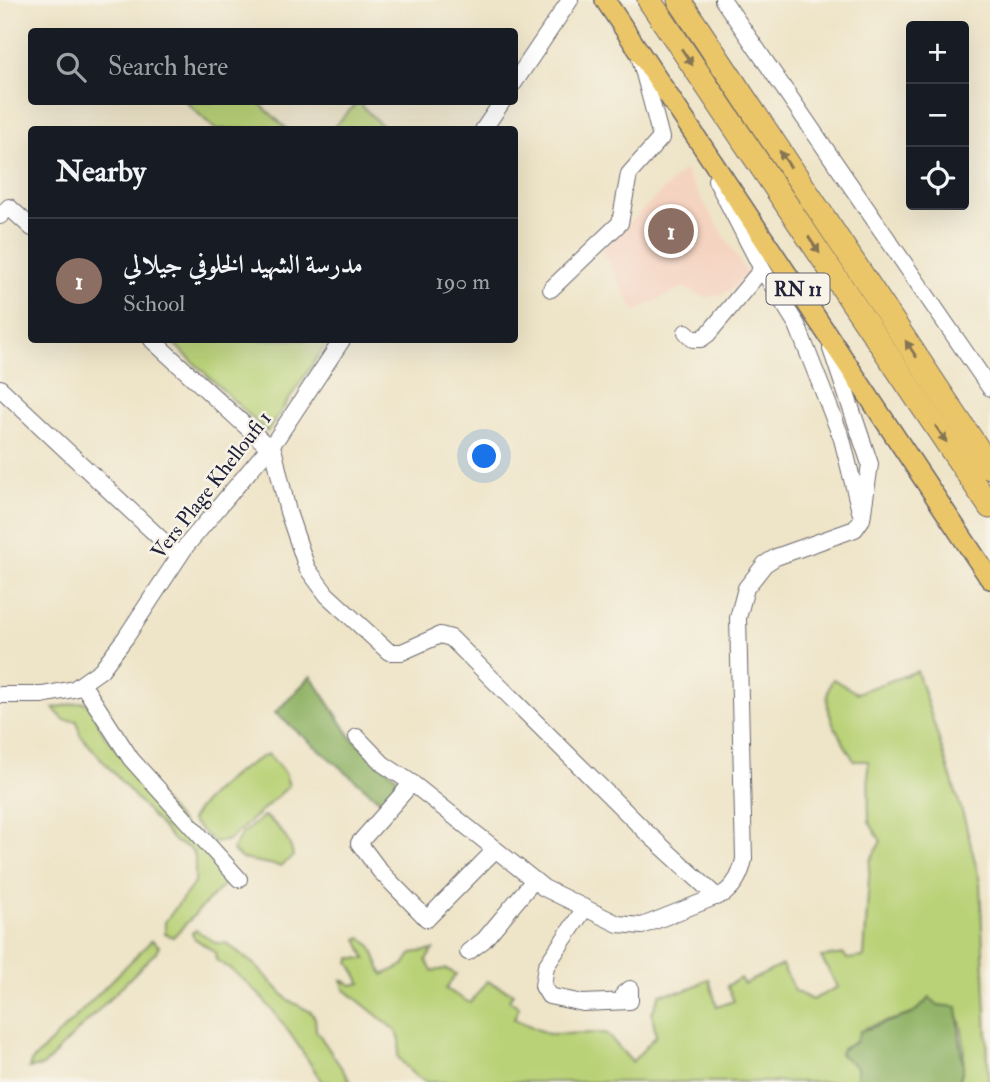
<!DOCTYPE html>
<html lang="en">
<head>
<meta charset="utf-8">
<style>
  :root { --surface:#171b24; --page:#20242c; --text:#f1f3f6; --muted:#9ea1a6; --line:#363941; --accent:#0f766e }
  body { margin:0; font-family:"IM FELL Double Pica",Amiri,serif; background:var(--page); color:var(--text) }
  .controls { position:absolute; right:21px; top:21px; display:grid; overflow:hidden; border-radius:7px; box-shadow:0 7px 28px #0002 }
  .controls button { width:63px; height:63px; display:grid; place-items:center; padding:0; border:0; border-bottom:2px solid var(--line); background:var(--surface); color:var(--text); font:35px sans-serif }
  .you { position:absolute; left:485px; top:457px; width:24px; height:24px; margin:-18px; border:5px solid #fff; border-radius:50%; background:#1a73e8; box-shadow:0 0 0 10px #1a73e833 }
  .badge { display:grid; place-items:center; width:46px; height:46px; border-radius:50%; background:var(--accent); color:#fff; font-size:23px; font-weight:700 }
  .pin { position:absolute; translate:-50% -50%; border:4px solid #fff; box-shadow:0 2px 7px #0006 }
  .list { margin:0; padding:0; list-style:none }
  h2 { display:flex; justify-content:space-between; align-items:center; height:91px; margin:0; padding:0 28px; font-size:30px }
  h2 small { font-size:23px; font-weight:400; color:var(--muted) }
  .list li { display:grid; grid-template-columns:46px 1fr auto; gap:21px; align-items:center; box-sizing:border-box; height:126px; padding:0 28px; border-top:2px solid var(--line) }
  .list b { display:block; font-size:26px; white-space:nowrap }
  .list p { margin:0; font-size:23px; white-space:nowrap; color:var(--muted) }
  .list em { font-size:23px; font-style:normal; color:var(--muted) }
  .icon { flex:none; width:38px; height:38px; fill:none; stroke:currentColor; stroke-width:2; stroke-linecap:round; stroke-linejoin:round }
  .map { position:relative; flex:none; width:990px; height:1082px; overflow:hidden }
  .search { position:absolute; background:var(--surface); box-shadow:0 7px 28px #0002; left:28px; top:28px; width:490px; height:77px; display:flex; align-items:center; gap:18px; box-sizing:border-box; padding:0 24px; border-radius:7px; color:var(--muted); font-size:26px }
  .panel { position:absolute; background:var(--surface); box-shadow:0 7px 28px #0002; left:28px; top:126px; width:490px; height:217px; border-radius:7px }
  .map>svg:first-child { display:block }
  .built { fill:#f5d3c1 }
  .green { fill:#b9d277; stroke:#6e7a59; stroke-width:2 }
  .forest { fill:#92b468; stroke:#5a6b52; stroke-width:2 }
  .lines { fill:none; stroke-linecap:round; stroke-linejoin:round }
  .minor-casing { stroke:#69666c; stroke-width:18 }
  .major-casing { stroke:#69666c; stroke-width:22 }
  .highway-casing { stroke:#69666c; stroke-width:25 }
  .minor { stroke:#fff; stroke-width:16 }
  .major { stroke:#ebc669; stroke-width:19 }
  .highway { stroke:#ebc669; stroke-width:23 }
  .oneway { fill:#867452 }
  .labels { text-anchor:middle; stroke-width:5; stroke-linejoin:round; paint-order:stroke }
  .shield { fill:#f7f3e8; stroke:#62616f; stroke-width:2 }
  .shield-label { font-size:19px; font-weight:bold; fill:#22223b }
  .street-label { font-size:21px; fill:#22223b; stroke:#f7f3e8 }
</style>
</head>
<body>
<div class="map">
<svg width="990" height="1082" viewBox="0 0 990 1082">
  <rect width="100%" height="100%" fill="#f7f3e8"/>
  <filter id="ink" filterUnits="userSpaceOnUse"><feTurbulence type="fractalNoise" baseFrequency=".0143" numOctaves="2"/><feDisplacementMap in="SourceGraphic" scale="14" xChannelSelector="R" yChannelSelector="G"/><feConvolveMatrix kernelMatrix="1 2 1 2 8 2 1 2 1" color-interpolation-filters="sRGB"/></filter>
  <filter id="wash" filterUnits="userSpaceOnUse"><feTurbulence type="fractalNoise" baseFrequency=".00686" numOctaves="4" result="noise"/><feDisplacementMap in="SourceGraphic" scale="28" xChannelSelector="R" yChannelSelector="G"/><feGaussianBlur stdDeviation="1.57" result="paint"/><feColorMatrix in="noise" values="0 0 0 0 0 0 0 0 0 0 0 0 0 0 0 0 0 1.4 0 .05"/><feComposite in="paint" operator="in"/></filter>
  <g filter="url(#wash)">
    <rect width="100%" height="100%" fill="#eee4c7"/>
    <polygon class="built" points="684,170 747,274 730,291 706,298 683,287 635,311 602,249"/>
    <g class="green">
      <polygon points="186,102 258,102 287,129 215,129"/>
      <polygon points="358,102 385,129 332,129"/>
      <polygon points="170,340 329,340 267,432"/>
      <path d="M917,671L965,821L980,882L989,1082H959C967,1065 965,1023 954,1008L938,1005L930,998L912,1014L867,1027L856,1042L842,1049L840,1054L857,1067V1082H426L413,1074L398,1057L400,1039L395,1030L344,989L342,980L352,985L361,983L349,962L351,958L366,959L357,939L361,937L371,946L383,975L404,965L412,953L433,950L426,960L432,971L446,969L456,974L446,989L470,1003L487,981L513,993L509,1000L519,1007L514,1019L548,1034L606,1033L632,1062L656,1036L652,1013L660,994L684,991L709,979L717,1007L734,1001L727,986L740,978L744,984L782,965L795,991L812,1000L838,987L821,957L844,954L847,959L864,957L870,861L881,841L869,822L868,761H854C841,737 816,706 833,679L857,693Z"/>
      <polygon points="83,702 88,704 105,736 230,878 173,937 165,934 165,922 195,882 195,857 191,849 175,842 80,735 77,721 64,720 53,708"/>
      <path d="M268,754L285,773L289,786L229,840L214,843L191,820C205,795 242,766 268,754Z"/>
      <path d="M264,816C277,823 292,842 293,857L280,866L242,859L232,850L242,834Z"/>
      <path d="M196,930L216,943H226L255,965L288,1000L311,1012L315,1018L316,1030L351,1082H322C294,1038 263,987 216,960L215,952L194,938L192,933Z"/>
      <polygon points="152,940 159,946 156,952 43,1066 29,1068 31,1062"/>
    </g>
    <g class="forest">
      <polygon points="311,676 351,737 402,782 384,804 275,713"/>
      <polygon points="930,998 938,1005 957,1007 963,1067 959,1082 907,1082 906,1079 904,1082 857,1082 857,1067 840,1054 842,1049 856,1042 860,1031 912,1014"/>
    </g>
  </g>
  <g filter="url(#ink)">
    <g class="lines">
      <defs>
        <g id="minor">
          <polyline points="723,0 990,388"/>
          <polyline points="514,83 570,0"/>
          <polyline points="483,130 502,102"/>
          <polyline points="716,180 762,269 797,325 842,439 860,511"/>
          <polyline points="0,216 9,207 32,228"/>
          <polyline points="551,289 620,223 629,174 661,138 640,58"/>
          <polyline points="686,332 693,339 701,339 708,334 762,269"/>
          <polyline points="152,340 274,452 288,512 307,568 327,595 389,652 402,652 440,635 451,638 645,831 717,897"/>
          <polyline points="0,388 179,556"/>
          <polyline points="83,685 131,759 239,879"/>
          <polyline points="0,695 42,695 74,689 101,670 126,637 186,546 277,438 342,340"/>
          <polyline points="357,737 383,764 412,783 359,843 380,871 427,919 495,850"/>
          <path d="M412,783L544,888L618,924L642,926L725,893C736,884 741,874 744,859L738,618L746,588L765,564L776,557L855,529L862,519L870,464L831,349"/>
          <polyline points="585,908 546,966 543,986 549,996 583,1003 630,1001 630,989 624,993"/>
          <polyline points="468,952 484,940 534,880"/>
        </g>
        <polyline id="major" points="605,0 990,579"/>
        <g id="highway">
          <polyline points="649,0 990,507"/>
          <polyline points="679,0 990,467"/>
        </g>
      </defs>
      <use href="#minor" class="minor-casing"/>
      <use href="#major" class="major-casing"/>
      <use href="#highway" class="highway-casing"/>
      <use href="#minor" class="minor"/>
      <use href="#major" class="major"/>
      <use href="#highway" class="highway"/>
    </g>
    <defs><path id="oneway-solid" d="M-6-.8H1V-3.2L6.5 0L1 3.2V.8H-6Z" transform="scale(1.75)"/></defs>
    <g class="oneway">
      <use href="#oneway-solid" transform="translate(687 57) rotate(56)"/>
      <use href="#oneway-solid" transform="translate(785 159) rotate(-124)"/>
      <use href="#oneway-solid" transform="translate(814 245) rotate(56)"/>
      <use href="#oneway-solid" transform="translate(911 349) rotate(-124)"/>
      <use href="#oneway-solid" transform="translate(941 434) rotate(56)"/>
    </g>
  </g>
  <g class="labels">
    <rect class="shield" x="766.5" y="273.5" width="63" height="31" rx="5"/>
    <g class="shield-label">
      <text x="798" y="296">RN 11</text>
    </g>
    <g class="street-label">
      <text transform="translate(211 485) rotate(-52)" y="7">Vers Plage Khelloufi 1</text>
    </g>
  </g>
</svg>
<div class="controls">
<button>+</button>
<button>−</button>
<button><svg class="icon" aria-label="locate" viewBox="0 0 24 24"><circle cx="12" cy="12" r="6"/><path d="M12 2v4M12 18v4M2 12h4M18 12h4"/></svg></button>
</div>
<div class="you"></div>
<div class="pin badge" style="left:671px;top:231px;background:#8d6e63">1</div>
<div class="search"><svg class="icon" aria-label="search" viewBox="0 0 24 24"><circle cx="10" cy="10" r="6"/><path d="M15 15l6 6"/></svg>Search here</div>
<section class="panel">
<h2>Nearby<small></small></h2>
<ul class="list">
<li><span class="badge" style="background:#8d6e63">1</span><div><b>مدرسة الشهيد الخلوفي جيلالي</b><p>School</p></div><em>190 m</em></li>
</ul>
</section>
</div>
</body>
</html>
